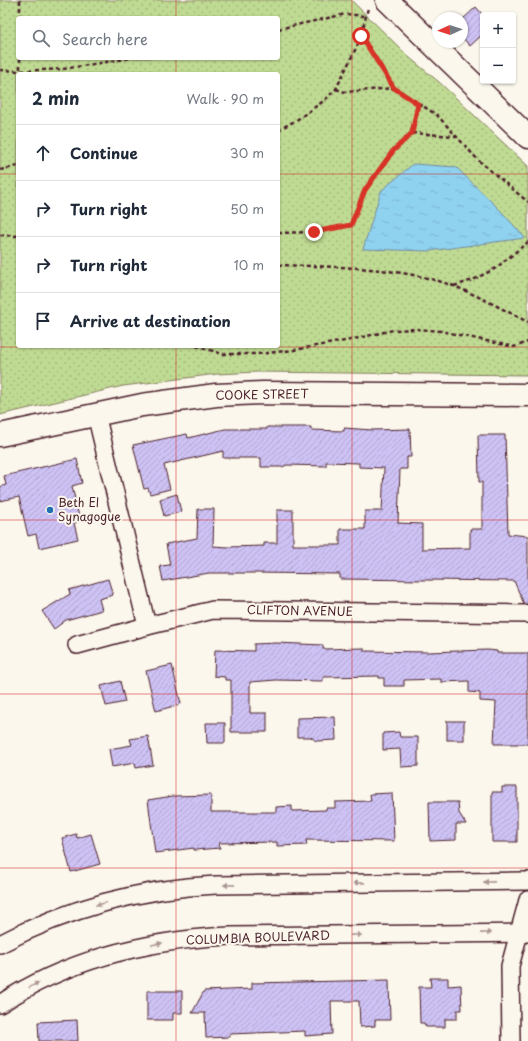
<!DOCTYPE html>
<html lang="en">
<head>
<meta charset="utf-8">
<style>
  :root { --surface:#fff; --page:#f2f2f3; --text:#1f2937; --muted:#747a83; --line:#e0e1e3 }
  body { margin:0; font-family:"Playpen Sans",sans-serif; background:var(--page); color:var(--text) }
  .controls { position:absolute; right:12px; top:12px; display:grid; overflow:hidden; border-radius:4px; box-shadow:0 1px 3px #0004 }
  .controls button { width:36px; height:36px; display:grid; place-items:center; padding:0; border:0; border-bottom:1px solid var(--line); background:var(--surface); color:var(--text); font:20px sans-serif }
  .compass { position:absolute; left:432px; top:12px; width:36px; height:36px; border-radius:50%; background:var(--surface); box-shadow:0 1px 3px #0004; rotate:267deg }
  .stop { position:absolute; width:12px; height:12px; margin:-9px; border:3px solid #d93025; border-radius:50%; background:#fff }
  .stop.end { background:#d93025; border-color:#fff; box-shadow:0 1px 4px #0008 }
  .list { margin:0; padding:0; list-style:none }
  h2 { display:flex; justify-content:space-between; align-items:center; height:52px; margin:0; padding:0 16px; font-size:17px }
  h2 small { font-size:13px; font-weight:400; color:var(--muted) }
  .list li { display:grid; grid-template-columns:26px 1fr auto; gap:12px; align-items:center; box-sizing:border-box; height:56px; padding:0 16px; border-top:1px solid var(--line) }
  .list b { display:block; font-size:15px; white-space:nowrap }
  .list em { font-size:13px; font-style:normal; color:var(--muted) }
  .icon { flex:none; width:22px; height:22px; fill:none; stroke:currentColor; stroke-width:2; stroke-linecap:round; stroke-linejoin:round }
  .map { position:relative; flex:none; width:528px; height:1041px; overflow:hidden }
  .search { position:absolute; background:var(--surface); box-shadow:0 1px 3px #0004; left:16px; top:16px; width:264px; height:44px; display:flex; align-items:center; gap:10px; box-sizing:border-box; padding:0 14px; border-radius:4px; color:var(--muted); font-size:15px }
  .panel { position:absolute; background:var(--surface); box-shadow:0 1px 3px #0004; left:16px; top:72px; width:264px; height:276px; border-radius:4px }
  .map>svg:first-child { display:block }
  .park { fill:url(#park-dots); stroke:#847c5e; fill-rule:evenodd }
  .water { fill:url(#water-ripples); stroke:#738aa1 }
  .building { fill:url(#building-hatch); stroke:#4a1f2b }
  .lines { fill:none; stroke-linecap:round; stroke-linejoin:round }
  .street-casing { stroke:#4a1f2b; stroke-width:20 }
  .secondary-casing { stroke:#4a1f2b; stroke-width:25 }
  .path { stroke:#4a1f2b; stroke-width:2.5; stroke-dasharray:4 3; stroke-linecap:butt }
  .street { stroke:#fbf7ec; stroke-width:17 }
  .secondary { stroke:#fbf7ec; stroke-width:22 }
  .oneway { fill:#ab9695 }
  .route { stroke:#d93025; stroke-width:5 }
  .grid { fill:none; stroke:#d62828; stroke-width:1; stroke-opacity:0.55 }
  .poi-dot { fill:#1f6fb2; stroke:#fbf7ec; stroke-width:1.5 }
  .labels { text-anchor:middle; stroke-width:4; stroke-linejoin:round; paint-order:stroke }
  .street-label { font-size:12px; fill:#4a1f2b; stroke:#fbf7ec }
  .poi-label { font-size:12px; fill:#4a1f2b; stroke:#fbf7ec; text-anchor:start }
</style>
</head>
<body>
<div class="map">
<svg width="528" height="1041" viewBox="0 0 528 1041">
  <defs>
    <pattern id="park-dots" width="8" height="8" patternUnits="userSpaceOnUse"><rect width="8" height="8" fill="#bfda92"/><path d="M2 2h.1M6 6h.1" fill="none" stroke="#a6bb7e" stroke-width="1.8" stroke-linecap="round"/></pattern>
    <pattern id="water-ripples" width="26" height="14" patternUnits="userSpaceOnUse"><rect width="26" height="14" fill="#8ed2f0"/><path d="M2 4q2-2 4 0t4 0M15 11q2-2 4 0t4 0" fill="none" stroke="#7cb4ce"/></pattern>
    <pattern id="building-hatch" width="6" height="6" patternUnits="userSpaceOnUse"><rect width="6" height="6" fill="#cdc2f4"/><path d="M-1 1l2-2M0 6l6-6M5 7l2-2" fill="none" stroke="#b2a6d1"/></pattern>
  </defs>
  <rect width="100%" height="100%" fill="#fbf7ec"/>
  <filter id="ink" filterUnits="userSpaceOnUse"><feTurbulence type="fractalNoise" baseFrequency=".025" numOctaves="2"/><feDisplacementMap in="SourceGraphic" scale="8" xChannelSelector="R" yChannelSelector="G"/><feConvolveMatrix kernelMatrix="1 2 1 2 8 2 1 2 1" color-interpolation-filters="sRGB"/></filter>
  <g filter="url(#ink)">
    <path class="park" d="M0,0H351L410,58L439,82L528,166V375L258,372L217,374L123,386L0,415ZM18,18H278V58H18ZM18,74H278V346H18Z"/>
    <polygon class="water" points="413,164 456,167 501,211 525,238 429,251 363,249 381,191"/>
    <g class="building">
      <polygon points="476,7 483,15 483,34 470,46 462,37 462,20"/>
      <polygon points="267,427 311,427 311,430 344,431 344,428 372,430 410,429 411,457 407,457 407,469 400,469 398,523 422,524 422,549 470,548 470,529 482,529 482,482 479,482 478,435 505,435 508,534 528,536 528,604 524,604 514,581 340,579 340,574 254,573 209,573 163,581 160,566 170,565 166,544 197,538 198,509 214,509 213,546 228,547 264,546 264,543 277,543 277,510 293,510 293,545 340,545 340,529 365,529 365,511 382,511 384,468 359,467 359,463 326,462 326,466 287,465 282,467 261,467 261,458 223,458 223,451 164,465 170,489 150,494 148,488 144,489 133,445 187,434 188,438 225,429 267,429"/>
      <polygon points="77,459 82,483 72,486 80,521 74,523 78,539 39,548 36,534 28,536 19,497 0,501 0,487 6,485 4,476"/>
      <polygon points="177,494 181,512 164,516 160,499"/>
      <polygon points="108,579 113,595 99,599 102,610 66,620 54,629 42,611 70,594 69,590"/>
      <polygon points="276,643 323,645 323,649 364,648 364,651 428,652 488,650 497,651 497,653 528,653 528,744 494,744 496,702 480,701 480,693 469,692 469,681 441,682 441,679 404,680 404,686 384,686 384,678 379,678 379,676 323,677 323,681 276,680 250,682 250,713 267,713 267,732 231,732 231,680 225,680 225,677 214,676 215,650 254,651 254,644"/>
      <polygon points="172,665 181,704 156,711 146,671"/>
      <polygon points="120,681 125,702 106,706 101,686"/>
      <polygon points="335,717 336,740 316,741 311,737 297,737 297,718"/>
      <rect x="447" y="721" width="17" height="19"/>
      <polygon points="206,723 225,723 225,743 207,743"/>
      <polygon points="399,732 400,737 418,737 418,766 401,767 400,749 383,750 383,733"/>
      <polygon points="148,736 153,765 136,768 135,763 112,767 109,749 132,745 130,739"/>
      <polygon points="502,787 517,787 517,842 492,842 492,792 502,792"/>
      <polygon points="392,793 394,841 306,840 307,845 277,846 277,842 219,843 220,848 194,850 194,848 155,853 148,800 173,796 211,795 211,812 276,812 276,807 292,806 292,811 326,810 326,808 335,808 335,802 371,801 370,794"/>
      <polygon points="429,802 458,802 459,813 466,824 456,824 456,840 430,841"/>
      <polygon points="76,834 77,838 91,834 100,864 71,872 62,838"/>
      <polygon points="430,978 448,978 448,986 461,985 462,1010 457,1010 457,1019 445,1019 445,1027 426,1027 424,1023 420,1023 419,987 431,987"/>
      <polygon points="389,980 390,1020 375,1020 375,1026 360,1027 359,1001 331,1001 332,1034 305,1036 305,1031 230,1034 230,1037 206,1038 205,1013 192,1013 204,991 252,989 252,983"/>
      <polygon points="147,991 182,991 182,1013 173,1013 173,1020 147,1020"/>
      <polygon points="77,1020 78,1041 39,1041 38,1022"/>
    </g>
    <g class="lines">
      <defs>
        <g id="street">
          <polyline points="96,414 147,626"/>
          <polyline points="77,645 147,626 213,610 528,614"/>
          <path d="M0,944C66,909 141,888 216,885L528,881"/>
          <path d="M0,1004C68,959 149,940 230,936L528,933"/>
          <polyline points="511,1041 510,966 528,900"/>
        </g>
        <g id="secondary">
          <polyline points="387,0 528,137"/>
          <polyline points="0,435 142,405 216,395 263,393 528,395"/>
        </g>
      </defs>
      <use href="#street" class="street-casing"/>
      <use href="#secondary" class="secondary-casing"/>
      <g class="path">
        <polyline points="20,18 20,0"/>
        <polyline points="278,29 346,14 365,16"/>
        <polyline points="361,35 394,88 437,115 478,160 528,202"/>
        <polyline points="20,58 20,71 63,69 131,58"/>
        <polyline points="0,70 20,71 24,74"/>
        <polyline points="336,89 345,92 394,88"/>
        <polyline points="278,130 295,121 325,100 336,89 360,40 368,8"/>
        <polyline points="412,133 456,136"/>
        <polyline points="0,170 18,166"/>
        <polyline points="278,233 314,232 351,225 365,190 393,151 412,133 418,104"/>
        <polyline points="0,235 18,236"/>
        <path d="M278,265C336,267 398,266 454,286C479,296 504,310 528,322"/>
        <polyline points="454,286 473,280 496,268 528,242"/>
        <polyline points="196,346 223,354 257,354 294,350 350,340 393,330 417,329 441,331 514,347 528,342"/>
      </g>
      <use href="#street" class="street"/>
      <use href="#secondary" class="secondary"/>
    </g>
    <defs><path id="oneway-solid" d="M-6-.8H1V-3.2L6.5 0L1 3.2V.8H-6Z"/></defs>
    <g class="oneway">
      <use href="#oneway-solid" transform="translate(489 882) rotate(179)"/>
      <use href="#oneway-solid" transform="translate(359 883) rotate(179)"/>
      <use href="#oneway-solid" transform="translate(229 885) rotate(179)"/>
      <use href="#oneway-solid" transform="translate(101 904) rotate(165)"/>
      <use href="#oneway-solid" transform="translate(486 933) rotate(-1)"/>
      <use href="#oneway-solid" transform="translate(356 935) rotate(-1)"/>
      <use href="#oneway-solid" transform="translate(157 944) rotate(-10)"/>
      <use href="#oneway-solid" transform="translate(34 985) rotate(-27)"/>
    </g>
  </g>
  <g class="lines" filter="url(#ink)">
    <polyline class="route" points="314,232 351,225 365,190 393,151 412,133 418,104 394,88 361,36"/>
  </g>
  <path class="grid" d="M176,0V18M352,0V1041M176,58V74M0,174H18M278,174H528M176,346V1041M0,347H528M0,520H528M0,694H528M0,868H528"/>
  <circle class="poi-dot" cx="50" cy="510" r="4"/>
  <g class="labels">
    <g class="street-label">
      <text transform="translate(262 395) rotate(-1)" y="4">COOKE STREET</text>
      <text transform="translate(300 611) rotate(1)" y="4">CLIFTON AVENUE</text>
      <text transform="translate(258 938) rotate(-2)" y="4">COLUMBIA BOULEVARD</text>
    </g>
    <g class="poi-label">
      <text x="58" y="507">Beth El<tspan x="58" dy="14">Synagogue</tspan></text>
    </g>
  </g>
</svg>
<div class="controls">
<button>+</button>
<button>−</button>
</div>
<svg class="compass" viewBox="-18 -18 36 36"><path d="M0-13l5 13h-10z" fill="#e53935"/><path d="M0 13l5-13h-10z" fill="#747a83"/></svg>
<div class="stop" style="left:361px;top:36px"></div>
<div class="stop end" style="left:314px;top:232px"></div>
<div class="search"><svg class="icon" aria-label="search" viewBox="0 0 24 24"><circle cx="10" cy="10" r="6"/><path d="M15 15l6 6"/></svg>Search here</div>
<section class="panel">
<h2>2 min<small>Walk · 90 m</small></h2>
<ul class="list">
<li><svg class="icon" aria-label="ahead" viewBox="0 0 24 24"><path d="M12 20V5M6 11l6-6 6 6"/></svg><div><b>Continue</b></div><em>30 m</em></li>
<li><svg class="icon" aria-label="right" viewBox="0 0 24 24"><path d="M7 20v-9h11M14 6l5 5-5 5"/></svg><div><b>Turn right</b></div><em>50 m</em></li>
<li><svg class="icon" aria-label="right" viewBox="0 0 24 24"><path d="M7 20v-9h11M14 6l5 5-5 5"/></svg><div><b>Turn right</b></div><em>10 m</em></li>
<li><svg class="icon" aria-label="arrive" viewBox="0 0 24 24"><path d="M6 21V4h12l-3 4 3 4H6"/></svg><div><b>Arrive at destination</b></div></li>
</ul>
</section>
</div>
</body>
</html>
